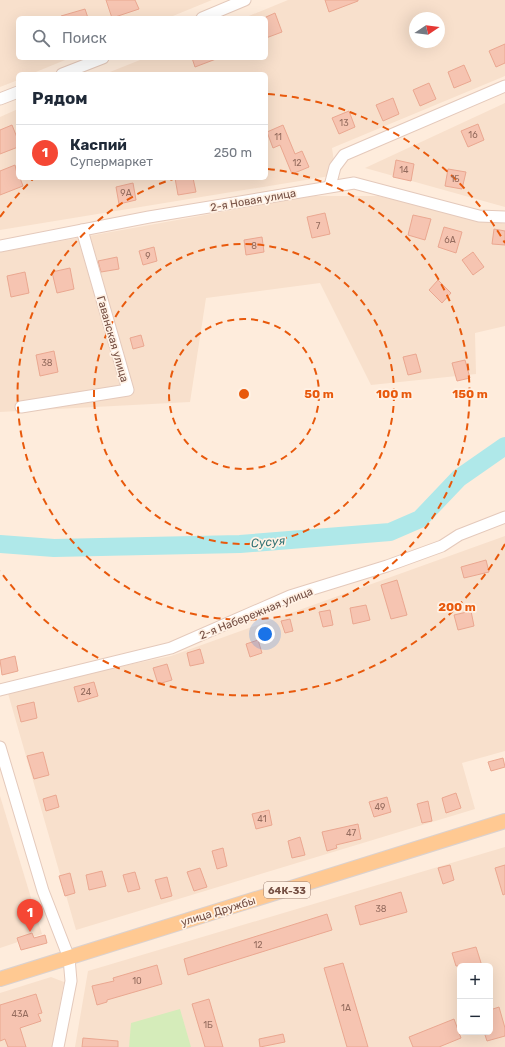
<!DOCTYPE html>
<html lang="ru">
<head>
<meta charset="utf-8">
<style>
  :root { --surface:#fff; --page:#f2f2f3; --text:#1f2937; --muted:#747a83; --line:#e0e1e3; --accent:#f54734 }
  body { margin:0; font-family:Rubik,sans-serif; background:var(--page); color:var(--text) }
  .controls { position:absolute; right:12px; bottom:12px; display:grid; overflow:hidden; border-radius:6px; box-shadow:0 4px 16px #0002 }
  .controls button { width:36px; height:36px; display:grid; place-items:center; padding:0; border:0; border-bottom:1px solid var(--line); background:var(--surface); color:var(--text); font:20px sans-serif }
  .compass { position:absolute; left:409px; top:12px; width:36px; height:36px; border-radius:50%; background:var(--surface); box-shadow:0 4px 16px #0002; rotate:77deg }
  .you { position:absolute; left:265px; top:634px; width:14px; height:14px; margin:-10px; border:3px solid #fff; border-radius:50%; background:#1a73e8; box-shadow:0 0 0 6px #1a73e833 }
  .badge { display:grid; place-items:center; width:26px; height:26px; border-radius:50%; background:var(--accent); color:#fff; font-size:13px; font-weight:700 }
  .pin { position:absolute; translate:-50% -33px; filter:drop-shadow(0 1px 2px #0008) }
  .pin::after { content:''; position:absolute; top:21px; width:14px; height:12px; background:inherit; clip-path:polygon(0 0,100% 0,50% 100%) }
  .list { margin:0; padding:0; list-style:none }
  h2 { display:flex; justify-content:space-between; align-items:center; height:52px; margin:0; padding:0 16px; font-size:17px }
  h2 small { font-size:13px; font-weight:400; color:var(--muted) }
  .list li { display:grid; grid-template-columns:26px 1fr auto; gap:12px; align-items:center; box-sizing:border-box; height:56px; padding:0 16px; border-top:1px solid var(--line) }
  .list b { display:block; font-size:15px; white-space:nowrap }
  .list p { margin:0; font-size:13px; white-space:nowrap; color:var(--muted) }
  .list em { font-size:13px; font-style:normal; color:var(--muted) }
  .icon { flex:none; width:22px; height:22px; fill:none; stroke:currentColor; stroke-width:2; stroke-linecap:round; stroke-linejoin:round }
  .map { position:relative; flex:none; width:505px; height:1047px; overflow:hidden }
  .search { position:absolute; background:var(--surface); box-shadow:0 4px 16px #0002; left:16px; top:16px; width:252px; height:44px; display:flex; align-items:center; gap:10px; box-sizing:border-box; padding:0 14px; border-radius:6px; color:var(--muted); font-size:15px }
  .panel { position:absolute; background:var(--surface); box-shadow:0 4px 16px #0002; left:16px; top:72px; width:252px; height:108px; border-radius:6px }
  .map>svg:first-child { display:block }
  .residential { fill:#f8e0cc; fill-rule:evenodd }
  .green { fill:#d5ecba }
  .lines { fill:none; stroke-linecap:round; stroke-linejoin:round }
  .river { stroke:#afe8e9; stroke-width:18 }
  .building { fill:#f6c4b1; stroke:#eaa790 }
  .minor-casing { stroke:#e4c9bb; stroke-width:13 }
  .major-casing { stroke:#dbd1ce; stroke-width:16 }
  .minor { stroke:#fff; stroke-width:11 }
  .major { stroke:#ffc992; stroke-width:14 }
  .ring { fill:none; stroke:#e8590c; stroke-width:2; stroke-dasharray:7 5 }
  .labels { text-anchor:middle; stroke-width:3.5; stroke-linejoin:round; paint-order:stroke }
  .number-label { font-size:9px; fill:#956c5e }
  .shield { fill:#fff1e4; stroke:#9e8073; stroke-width:1 }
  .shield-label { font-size:10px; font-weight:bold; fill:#754f43 }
  .street-label { font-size:11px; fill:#754f43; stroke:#fff1e4 }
  .water-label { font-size:12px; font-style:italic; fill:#337375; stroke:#fff1e4 }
  .centre { fill:#e8590c; stroke:#fff1e4; stroke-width:2 }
  .ring-label { font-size:12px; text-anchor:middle; font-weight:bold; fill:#e8590c; stroke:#fff1e4; stroke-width:3.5; stroke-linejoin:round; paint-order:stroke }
</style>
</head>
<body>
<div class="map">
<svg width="505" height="1047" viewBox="0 0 505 1047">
  <rect width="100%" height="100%" fill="#feecdc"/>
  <g class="residential">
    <polygon points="0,0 212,0 168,18 18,18 18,58 70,58 31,74 18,74 18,80 0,87"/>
    <path d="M288,0H505V76L332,148L336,175L0,230V117L18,109V178H266V74H105L145,58H266V18H244ZM415,18H439V42H415Z"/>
    <polygon points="505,103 505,207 365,168"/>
    <polygon points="310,196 378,196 505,224 505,326 475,333 476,374 371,385 320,283 206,298 190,402 0,412 0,252"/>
    <polygon points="505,536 505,751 462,763 475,809 76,930 7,690 171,656"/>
    <polygon points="0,796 42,934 0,948"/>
    <path d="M505,847V1047H75L88,971ZM460,966H490V1032H460Z"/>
    <polygon points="51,977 64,982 52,1047 0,1047 0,993"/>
  </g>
  <polygon class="green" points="180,1009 191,1047 129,1047 131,1023"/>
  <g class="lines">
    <polyline class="river" points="0,544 54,548 240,544 390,532 420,519 459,478 505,446"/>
  </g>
  <g class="building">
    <polygon points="106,0 135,0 139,9 112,18"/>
    <polygon points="325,0 358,0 358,1 329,12"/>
    <polygon points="85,9 88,18 61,18 61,16"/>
    <polygon points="275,13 282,32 266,38 266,17"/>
    <polygon points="505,44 505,63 496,67 489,51"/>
    <polygon points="192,58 216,58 216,59 195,67"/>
    <polygon points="464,65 471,81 454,88 448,72"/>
    <polygon points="429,83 436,99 420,106 413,90"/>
    <polygon points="393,98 399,114 383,121 376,105"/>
    <polygon points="349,111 355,127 339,134 332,118"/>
    <polygon points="478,124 484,140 468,147 461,131"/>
    <polygon points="12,125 18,140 18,147 0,154 0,130"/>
    <polygon points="283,125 295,154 302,151 309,167 292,174 280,145 273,148 267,132"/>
    <polygon points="396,160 414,164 411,181 393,177"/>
    <polygon points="15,165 18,178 20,178 23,186 0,195 0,171"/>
    <polygon points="448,169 466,172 462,189 445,186"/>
    <polygon points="175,178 193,178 196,192 178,195"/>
    <polygon points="133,183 136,200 119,204 116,187"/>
    <polygon points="325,213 330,234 312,238 307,217"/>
    <polygon points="413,215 431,219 425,240 408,235"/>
    <polygon points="444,227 462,232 456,253 438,247"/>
    <polygon points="494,229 505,231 505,245 492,244"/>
    <polygon points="262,237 264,252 246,255 244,240"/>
    <polygon points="154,247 157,261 143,265 139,251"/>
    <polygon points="473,252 484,267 473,275 462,260"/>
    <polygon points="117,257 119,269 101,272 98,261"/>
    <polygon points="70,268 74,289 57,293 52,272"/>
    <polygon points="25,272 29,293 11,297 7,276"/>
    <polygon points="438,280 451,293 442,303 429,290"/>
    <polygon points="141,335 144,346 133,349 130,338"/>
    <polygon points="54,351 58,372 40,376 36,355"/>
    <polygon points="416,354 421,372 408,375 403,357"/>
    <polygon points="465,360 470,378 457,381 452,363"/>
    <polygon points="486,560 489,572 464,578 461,567"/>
    <polygon points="397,580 407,615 391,619 381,585"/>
    <polygon points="366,605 370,620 353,624 350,608"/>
    <polygon points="330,610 333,625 323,627 319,612"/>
    <polygon points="471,611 474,626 458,630 454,615"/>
    <polygon points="290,619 293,631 285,633 281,621"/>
    <polygon points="258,640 262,653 250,657 246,644"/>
    <polygon points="200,649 204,663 190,666 187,653"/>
    <polygon points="15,656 18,671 2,675 0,660"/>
    <polygon points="167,664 172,680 158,684 153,668"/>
    <polygon points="94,682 98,696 78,702 74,687"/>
    <polygon points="34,702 37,718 21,722 17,706"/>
    <polygon points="43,752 49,775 34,779 27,756"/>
    <polygon points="503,758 505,767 491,771 488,762"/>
    <polygon points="456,793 461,808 446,813 442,798"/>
    <polygon points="56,795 59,807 46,811 43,799"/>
    <polygon points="387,797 391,812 374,817 369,802"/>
    <polygon points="428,801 432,821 422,823 417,804"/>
    <polygon points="269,810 272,825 256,829 252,814"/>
    <polygon points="358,824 361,839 336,845 337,848 327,851 322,832"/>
    <polygon points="300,837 305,855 292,858 288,841"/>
    <polygon points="223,848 227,866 217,869 212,851"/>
    <polygon points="450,865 454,880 443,884 438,868"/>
    <polygon points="505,865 505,894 503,895 495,868"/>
    <polygon points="200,868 207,887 194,891 187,872"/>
    <polygon points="102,871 106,886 89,890 86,875"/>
    <polygon points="135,872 140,889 128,892 123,875"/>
    <polygon points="70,873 75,893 65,896 59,876"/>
    <polygon points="167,877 172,896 161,899 155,880"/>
    <polygon points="401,892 407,912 360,925 355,906"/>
    <polygon points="327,914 332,930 188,975 184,959"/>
    <polygon points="32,933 34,938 45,935 47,943 21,950 17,938"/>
    <polygon points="476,947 482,966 456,966 452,953"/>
    <polygon points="343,963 368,1047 347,1047 324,968"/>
    <polygon points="157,965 162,984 107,1000 107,1002 97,1005 92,986 114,981 113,978"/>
    <polygon points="36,994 42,1013 38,1014 41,1021 20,1028 26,1047 8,1047 5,1039 0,1041 0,1005"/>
    <polygon points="209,999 223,1047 205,1047 192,1004"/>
    <polygon points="499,1007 505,1028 505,1036 487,1041 484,1032 490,1032 490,1010"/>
    <polygon points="454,1019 461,1038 439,1047 413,1047 409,1037"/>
    <polygon points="283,1034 285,1042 260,1047 259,1039"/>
    <polygon points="83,1038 118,1041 118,1047 82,1047"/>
  </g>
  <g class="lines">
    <defs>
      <g id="minor">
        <polyline points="202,18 245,0"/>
        <polyline points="62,74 103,58"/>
        <polyline points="0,99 18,92"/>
        <polyline points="330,186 335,167 344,155 505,86"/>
        <polyline points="0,246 149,217 354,183 479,216 505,217"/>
        <polyline points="21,407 128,390 82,230"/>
        <polyline points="0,690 171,648 290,596 387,566 442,546 459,535 505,517"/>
        <polyline points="0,747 43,891 69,958 71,981 58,1047"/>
      </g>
      <polyline id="major" points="0,979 505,821"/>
    </defs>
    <use href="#minor" class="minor-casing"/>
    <use href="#major" class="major-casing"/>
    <use href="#minor" class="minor"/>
    <use href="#major" class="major"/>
  </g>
  <g class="ring">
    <circle cx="244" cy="394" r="75"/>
    <circle cx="244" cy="394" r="150"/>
    <path d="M268 169A226 226 0 1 1 176 178"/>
    <path d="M505 544A301 301 0 0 1 0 571M0 217A301 301 0 0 1 33 179M268 94A301 301 0 0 1 505 243"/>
  </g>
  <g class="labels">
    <g class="number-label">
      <text x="344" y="126">13</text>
      <text x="473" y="138">16</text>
      <text x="278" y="140">11</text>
      <text x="297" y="166">12</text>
      <text x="404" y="173">14</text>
      <text x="455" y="182">15</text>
      <text x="126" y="196">9А</text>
      <text x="318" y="229">7</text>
      <text x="450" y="243">6А</text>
      <text x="254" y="249">8</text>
      <text x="148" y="259">9</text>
      <text x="47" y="366">38</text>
      <text x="86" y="695">24</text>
      <text x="380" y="810">49</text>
      <text x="262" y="822">41</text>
      <text x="351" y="836">47</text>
      <text x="381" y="912">38</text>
      <text x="258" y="948">12</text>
      <text x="137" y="984">10</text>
      <text x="346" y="1011">1А</text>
      <text x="20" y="1017">43А</text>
      <text x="208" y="1028">1Б</text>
    </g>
    <rect class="shield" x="264" y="882" width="46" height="16" rx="3"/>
    <g class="shield-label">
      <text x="287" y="894">64К-33</text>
    </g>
    <g class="street-label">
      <text transform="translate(253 200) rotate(-10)" y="4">2-я Новая улица</text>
      <text transform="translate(113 339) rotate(74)" y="4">Гаванская улица</text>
      <text transform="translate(256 613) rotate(-22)" y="4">2-я Набережная улица</text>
      <text transform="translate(218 911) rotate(-17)" y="4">улица Дружбы</text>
    </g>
    <g class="water-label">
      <text transform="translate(268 542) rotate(-5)" y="4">Сусуя</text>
    </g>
  </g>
  <circle cx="244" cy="394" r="6" class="centre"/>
  <g class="ring-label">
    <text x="319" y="398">50 m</text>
    <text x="394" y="398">100 m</text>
    <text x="470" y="398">150 m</text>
    <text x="457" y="611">200 m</text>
  </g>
</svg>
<div class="controls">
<button>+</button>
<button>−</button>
</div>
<svg class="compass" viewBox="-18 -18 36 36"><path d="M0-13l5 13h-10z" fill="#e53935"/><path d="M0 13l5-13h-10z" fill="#747a83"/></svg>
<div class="you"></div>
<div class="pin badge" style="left:30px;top:932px">1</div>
<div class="search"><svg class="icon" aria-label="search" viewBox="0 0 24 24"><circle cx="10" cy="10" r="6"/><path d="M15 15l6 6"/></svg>Поиск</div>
<section class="panel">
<h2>Рядом<small></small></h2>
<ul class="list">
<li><span class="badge">1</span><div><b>Каспий</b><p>Супермаркет</p></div><em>250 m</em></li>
</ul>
</section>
</div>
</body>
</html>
